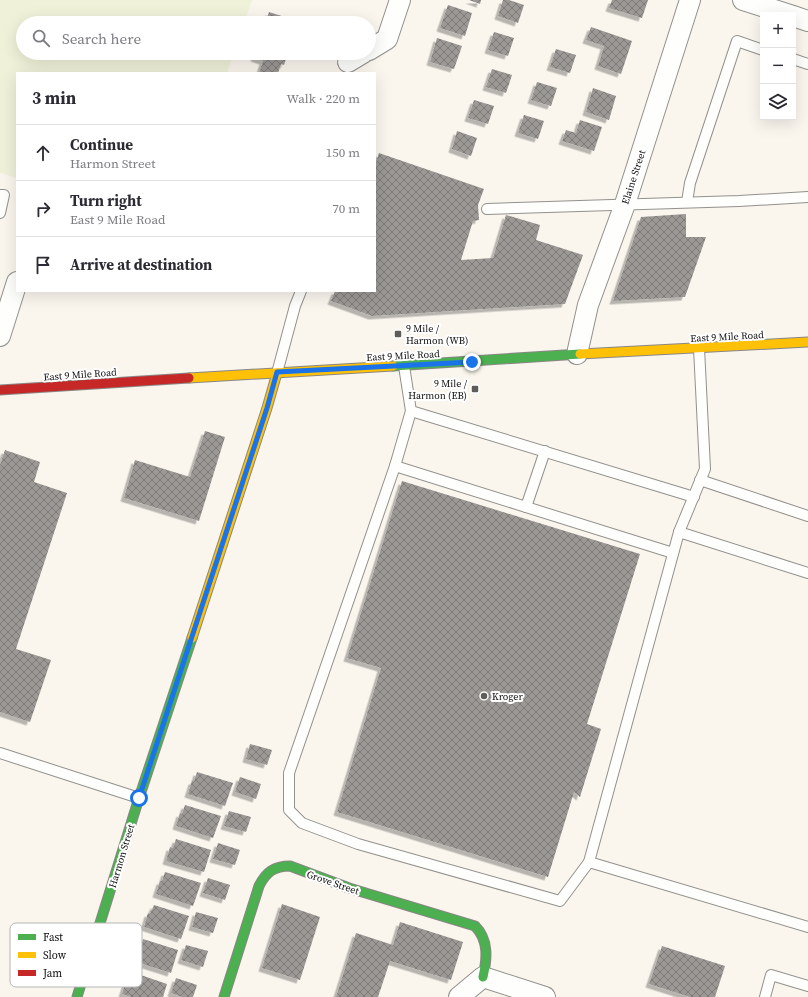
<!DOCTYPE html>
<html lang="en">
<head>
<meta charset="utf-8">
<style>
  :root { --surface:#fff; --page:#f2f2f3; --text:#2b2b33; --muted:#7c7c81; --line:#e1e1e2 }
  body { margin:0; font-family:"Source Serif 4",serif; background:var(--page); color:var(--text) }
  .controls { position:absolute; right:12px; top:12px; display:grid; overflow:hidden; border-radius:0px; box-shadow:0 4px 16px #0002 }
  .controls button { width:36px; height:36px; display:grid; place-items:center; padding:0; border:0; border-bottom:1px solid var(--line); background:var(--surface); color:var(--text); font:20px sans-serif }
  .stop { position:absolute; width:12px; height:12px; margin:-9px; border:3px solid #1a73e8; border-radius:50%; background:#fff }
  .stop.end { background:#1a73e8; border-color:#fff; box-shadow:0 1px 4px #0008 }
  .list { margin:0; padding:0; list-style:none }
  h2 { display:flex; justify-content:space-between; align-items:center; height:52px; margin:0; padding:0 16px; font-size:17px }
  h2 small { font-size:13px; font-weight:400; color:var(--muted) }
  .list li { display:grid; grid-template-columns:26px 1fr auto; gap:12px; align-items:center; box-sizing:border-box; height:56px; padding:0 16px; border-top:1px solid var(--line) }
  .list b { display:block; font-size:15px; white-space:nowrap }
  .list p { margin:0; font-size:13px; white-space:nowrap; color:var(--muted) }
  .list em { font-size:13px; font-style:normal; color:var(--muted) }
  .icon { flex:none; width:22px; height:22px; fill:none; stroke:currentColor; stroke-width:2; stroke-linecap:round; stroke-linejoin:round }
  .map { position:relative; flex:none; width:808px; height:997px; overflow:hidden }
  .search { position:absolute; background:var(--surface); box-shadow:0 4px 16px #0002; left:16px; top:16px; width:360px; height:44px; display:flex; align-items:center; gap:10px; box-sizing:border-box; padding:0 14px; border-radius:22px; color:var(--muted); font-size:15px }
  .panel { position:absolute; background:var(--surface); box-shadow:0 4px 16px #0002; left:16px; top:72px; width:360px; height:220px; border-radius:0px }
  .map>svg:first-child { display:block }
  .pitch { fill:#eff1d9 }
  .building { fill:url(#building-cross-hatch); filter:url(#shadow) }
  .lines { fill:none; stroke-linecap:round; stroke-linejoin:round }
  .lane-casing { stroke:#93918d; stroke-width:12 }
  .street-casing { stroke:#93918d; stroke-width:22 }
  .fast-casing { stroke:#898784; stroke-width:11 }
  .slow-casing { stroke:#898784; stroke-width:11 }
  .jam-casing { stroke:#898784; stroke-width:11 }
  .lane { stroke:#fefefc; stroke-width:10 }
  .street { stroke:#fefefc; stroke-width:20 }
  .fast { stroke:#4caf50; stroke-width:9 }
  .slow { stroke:#ffc107; stroke-width:9 }
  .jam { stroke:#c62828; stroke-width:9 }
  .route { stroke:#1a73e8; stroke-width:5 }
  .poi-dot { fill:#5f5d5a; stroke:#fff; stroke-width:1.5 }
  .labels { text-anchor:middle; stroke-width:4; stroke-linejoin:round; paint-order:stroke }
  .street-label { font-size:10px; fill:#0b0b0b; stroke:#fff }
  .poi-label { font-size:10px; fill:#0b0b0b; stroke:#fff; text-anchor:start }
  .key { fill:#fff; stroke:#b6b6b6; stroke-width:1 }
  .key-label { font-size:11px; fill:#0b0b0b }
</style>
</head>
<body>
<div class="map">
<svg width="808" height="997" viewBox="0 0 808 997">
  <defs>
    <pattern id="building-cross-hatch" width="8" height="8" patternUnits="userSpaceOnUse"><rect width="8" height="8" fill="#9c9895"/><path d="M0 0l8 8M0 8l8-8" fill="none" stroke="#7d7a78"/></pattern>
    <filter id="shadow"><feDropShadow dx="-3.5" dy="3.5" stdDeviation="0" flood-color="#0004"/></filter>
  </defs>
  <rect width="100%" height="100%" fill="#faf6ee"/>
  <polygon class="pitch" points="0,0 252,0 244,23 23,23 23,53 234,53 227,73 17,73 17,178 0,173"/>
  <g class="building">
    <polygon points="469,0 481,0 480,4"/>
    <polygon points="503,0 509,0 524,5 518,23 498,16"/>
    <polygon points="612,0 648,0 642,18 609,8"/>
    <polygon points="448,5 472,13 465,36 440,28"/>
    <polygon points="269,12 294,20 293,23 265,23"/>
    <polygon points="591,27 632,41 621,74 598,66 604,46 586,40"/>
    <polygon points="494,32 514,38 508,56 488,50"/>
    <polygon points="437,38 462,46 454,69 430,62"/>
    <polygon points="556,49 576,55 570,73 550,67"/>
    <polygon points="256,53 288,53 284,65 281,64 278,73 259,73 263,61 254,58"/>
    <polygon points="492,69 512,75 506,93 486,87"/>
    <polygon points="537,82 557,88 551,106 531,100"/>
    <polygon points="593,88 616,96 609,120 586,112"/>
    <polygon points="474,100 494,106 488,124 468,118"/>
    <polygon points="524,115 544,121 538,139 518,133"/>
    <polygon points="580,120 602,127 594,151 562,141 566,130 576,133"/>
    <polygon points="457,131 477,138 471,156 452,149"/>
    <polygon points="379,153 484,189 478,205 479,220 473,221 461,260 493,258 506,215 540,225 536,240 583,255 565,304 372,316 331,301 335,291 375,291 375,165"/>
    <polygon points="686,214 686,237 706,237 685,297 613,301 641,217"/>
    <polygon points="205,431 225,437 199,521 124,498 135,460 190,477"/>
    <polygon points="5,450 40,462 34,482 67,493 16,649 51,660 30,722 0,712 0,465"/>
    <polygon points="402,481 640,554 587,724 601,729 580,797 574,792 548,877 337,812 381,668 347,658"/>
    <polygon points="250,744 272,750 267,765 246,759"/>
    <polygon points="197,772 233,783 225,806 188,794 192,781 194,781"/>
    <polygon points="240,777 261,784 256,799 235,792"/>
    <polygon points="185,805 221,816 213,838 176,826 180,813 182,814"/>
    <polygon points="229,811 251,817 246,832 224,826"/>
    <polygon points="176,839 211,850 204,872 166,861 170,847 173,848"/>
    <polygon points="218,843 240,850 235,865 213,859"/>
    <polygon points="165,872 201,883 193,906 156,894 160,881 162,881"/>
    <polygon points="208,878 230,885 225,900 203,893"/>
    <polygon points="282,904 320,917 300,980 262,968"/>
    <polygon points="154,905 189,916 181,939 144,927 148,913 150,914"/>
    <polygon points="196,912 218,918 213,933 192,927"/>
    <polygon points="400,922 463,942 451,980 390,961 378,997 336,997 356,933 393,945"/>
    <polygon points="143,939 178,950 171,973 133,961 138,947 140,948"/>
    <polygon points="186,945 208,951 203,967 181,960"/>
    <polygon points="662,946 725,966 715,997 690,997 649,984"/>
    <polygon points="132,972 167,984 163,997 131,997 122,994 126,981 129,982"/>
    <polygon points="176,978 197,985 193,997 182,997 171,993"/>
  </g>
  <g class="lines">
    <defs>
      <g id="lane">
        <polyline points="793,59 808,64"/>
        <polyline points="0,195 4,195 0,213"/>
        <polyline points="687,202 690,183 737,41 763,50"/>
        <polyline points="487,209 739,201 808,197"/>
        <polyline points="699,348 705,469 679,532 589,862 808,927"/>
        <polyline points="404,366 411,411 694,497"/>
        <polyline points="277,373 295,306 301,291"/>
        <polyline points="411,411 395,466 289,773 289,810 302,823 358,844 560,901 589,862"/>
        <polyline points="395,466 673,553"/>
        <polyline points="700,480 808,516"/>
        <polyline points="526,507 545,451"/>
        <polyline points="679,532 808,573"/>
        <polyline points="0,753 139,798"/>
        <polyline points="765,997 771,975 808,986"/>
      </g>
      <g id="street">
        <polyline points="743,0 790,15"/>
        <polyline points="793,16 808,21"/>
        <polyline points="369,50 387,39 400,0"/>
        <polyline points="348,62 363,53"/>
        <polyline points="0,336 17,282"/>
        <polyline points="577,354 588,305 625,204 690,0"/>
        <polyline points="459,997 483,977 545,997"/>
      </g>
      <g id="fast">
        <polyline points="393,366 580,354"/>
        <polyline points="77,997 139,798 192,638"/>
        <path d="M224,997L259,886C266,872 274,866 290,866L349,888L475,926C489,940 487,959 483,977"/>
      </g>
      <g id="slow">
        <polyline points="580,354 808,342"/>
        <polyline points="189,378 393,366"/>
        <polyline points="192,638 267,408 277,373"/>
      </g>
      <polyline id="jam" points="0,390 189,378"/>
    </defs>
    <use href="#lane" class="lane-casing"/>
    <use href="#street" class="street-casing"/>
    <use href="#fast" class="fast-casing"/>
    <use href="#slow" class="slow-casing"/>
    <use href="#jam" class="jam-casing"/>
    <use href="#lane" class="lane"/>
    <use href="#street" class="street"/>
    <use href="#fast" class="fast"/>
    <use href="#slow" class="slow"/>
    <use href="#jam" class="jam"/>
  </g>
  <g class="lines">
    <polyline class="route" points="139,798 267,408 277,372 472,362"/>
  </g>
  <g class="poi-dot">
    <rect x="394" y="330" width="8" height="8" rx="2"/>
    <rect x="471" y="385" width="8" height="8" rx="2"/>
    <circle cx="484" cy="696" r="4"/>
  </g>
  <g class="labels">
    <g class="street-label">
      <text transform="translate(633 177) rotate(-72)" y="4">Elaine Street</text>
      <text transform="translate(727 336) rotate(-3)" y="4">East 9 Mile Road</text>
      <text transform="translate(403 355) rotate(-3)" y="4">East 9 Mile Road</text>
      <text transform="translate(80 374) rotate(-4)" y="4">East 9 Mile Road</text>
      <text transform="translate(121 856) rotate(-73)" y="4">Harmon Street</text>
      <text transform="translate(333 882) rotate(19)" y="4">Grove Street</text>
    </g>
    <g class="poi-label">
      <text x="406" y="332">9 Mile /<tspan x="406" dy="12">Harmon (WB)</tspan></text>
      <text x="467" y="387" text-anchor="end">9 Mile /<tspan x="467" dy="12">Harmon (EB)</tspan></text>
      <text x="492" y="700">Kroger</text>
    </g>
  </g>
  <rect x="10" y="923" width="132" height="64" rx="6" class="key"/>
  <rect x="18" y="934" width="18" height="6" fill="#4caf50"/>
  <rect x="18" y="952" width="18" height="6" fill="#ffc107"/>
  <rect x="18" y="970" width="18" height="6" fill="#c62828"/>
  <g class="key-label">
    <text x="43" y="941">Fast</text>
    <text x="43" y="959">Slow</text>
    <text x="43" y="977">Jam</text>
  </g>
</svg>
<div class="controls">
<button>+</button>
<button>−</button>
<button><svg class="icon" aria-label="layers" viewBox="0 0 24 24"><path d="M12 4l9 5-9 5-9-5zM3 14l9 5 9-5"/></svg></button>
</div>
<div class="stop" style="left:139px;top:798px"></div>
<div class="stop end" style="left:472px;top:362px"></div>
<div class="search"><svg class="icon" aria-label="search" viewBox="0 0 24 24"><circle cx="10" cy="10" r="6"/><path d="M15 15l6 6"/></svg>Search here</div>
<section class="panel">
<h2>3 min<small>Walk · 220 m</small></h2>
<ul class="list">
<li><svg class="icon" aria-label="ahead" viewBox="0 0 24 24"><path d="M12 20V5M6 11l6-6 6 6"/></svg><div><b>Continue</b><p>Harmon Street</p></div><em>150 m</em></li>
<li><svg class="icon" aria-label="right" viewBox="0 0 24 24"><path d="M7 20v-9h11M14 6l5 5-5 5"/></svg><div><b>Turn right</b><p>East 9 Mile Road</p></div><em>70 m</em></li>
<li><svg class="icon" aria-label="arrive" viewBox="0 0 24 24"><path d="M6 21V4h12l-3 4 3 4H6"/></svg><div><b>Arrive at destination</b></div></li>
</ul>
</section>
</div>
</body>
</html>
